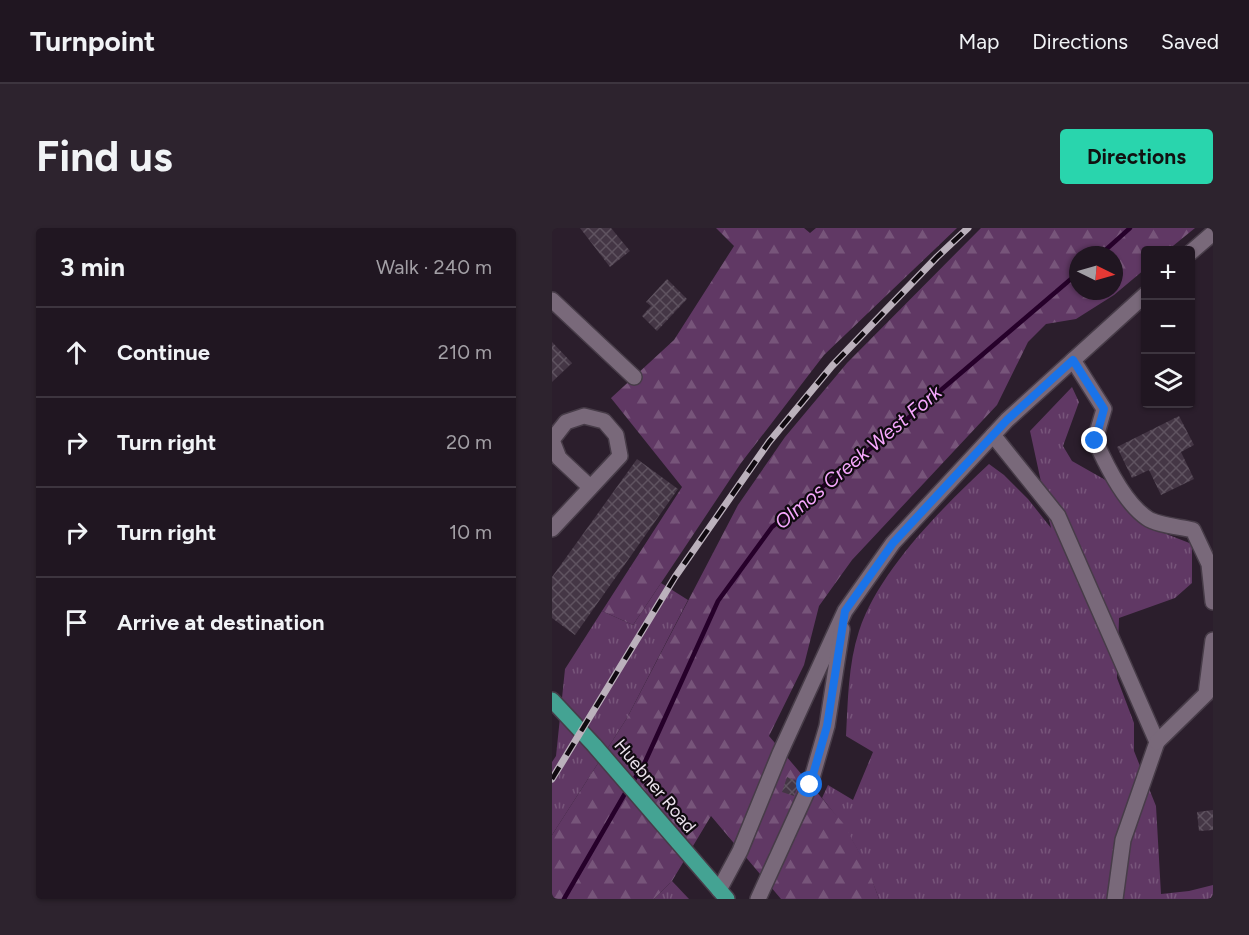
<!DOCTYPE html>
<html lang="en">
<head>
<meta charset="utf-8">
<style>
  :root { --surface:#201621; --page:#2d232e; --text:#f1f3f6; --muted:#a29fa5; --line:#3d353f; --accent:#29d5ad }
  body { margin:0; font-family:Figtree,sans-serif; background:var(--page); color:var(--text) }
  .controls { position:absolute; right:18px; top:18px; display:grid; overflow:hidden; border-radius:6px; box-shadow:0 2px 4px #0004 }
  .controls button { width:54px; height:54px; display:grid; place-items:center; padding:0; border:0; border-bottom:2px solid var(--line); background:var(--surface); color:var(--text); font:30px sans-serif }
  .compass { position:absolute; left:517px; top:18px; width:54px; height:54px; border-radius:50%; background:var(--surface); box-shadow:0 2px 4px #0004; rotate:95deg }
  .stop { position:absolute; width:18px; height:18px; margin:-14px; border:4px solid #1a73e8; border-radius:50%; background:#fff }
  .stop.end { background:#1a73e8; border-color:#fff; box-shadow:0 2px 6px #0008 }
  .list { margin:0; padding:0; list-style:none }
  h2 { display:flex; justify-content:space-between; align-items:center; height:78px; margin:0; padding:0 24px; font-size:26px }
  h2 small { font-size:20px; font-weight:400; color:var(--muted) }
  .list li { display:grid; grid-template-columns:39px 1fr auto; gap:18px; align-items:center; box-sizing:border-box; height:90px; padding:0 24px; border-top:2px solid var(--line) }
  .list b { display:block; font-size:22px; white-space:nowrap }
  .list em { font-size:20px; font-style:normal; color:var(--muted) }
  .icon { flex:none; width:33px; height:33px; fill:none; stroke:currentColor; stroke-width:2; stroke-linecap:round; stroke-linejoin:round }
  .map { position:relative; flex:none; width:661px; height:671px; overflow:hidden; border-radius:6px }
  header { display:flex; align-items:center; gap:36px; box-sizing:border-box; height:84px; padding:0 30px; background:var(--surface); border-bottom:2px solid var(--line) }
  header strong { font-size:28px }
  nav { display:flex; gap:33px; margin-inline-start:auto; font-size:21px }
  .intro { display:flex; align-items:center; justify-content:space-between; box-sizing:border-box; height:144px; padding:0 36px }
  h1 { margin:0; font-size:42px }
  .button { padding:15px 27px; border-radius:6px; background:var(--accent); color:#111; font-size:21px; font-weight:700 }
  main { display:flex; gap:36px; padding:0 36px }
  aside { flex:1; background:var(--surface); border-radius:6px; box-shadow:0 2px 4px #0004 }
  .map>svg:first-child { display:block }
  .grass { fill:url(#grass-tufts) }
  .forest { fill:url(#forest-firs); fill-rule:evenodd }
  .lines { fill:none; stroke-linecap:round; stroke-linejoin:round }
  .stream { stroke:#26002a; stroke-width:4.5 }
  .building { fill:url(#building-cross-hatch) }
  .minor-casing { stroke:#473c48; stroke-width:18 }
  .major-casing { stroke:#473c48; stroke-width:18 }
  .minor { stroke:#79697a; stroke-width:15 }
  .major { stroke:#44a393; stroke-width:15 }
  .rail-casing { stroke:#bbb1bc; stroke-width:7 }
  .rail { stroke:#100a10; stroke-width:4.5; stroke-dasharray:14; stroke-linecap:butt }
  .route { stroke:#1a73e8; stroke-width:8 }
  .labels { text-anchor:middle; stroke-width:4.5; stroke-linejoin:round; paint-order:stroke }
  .street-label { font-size:18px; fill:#ece3ed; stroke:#100a10 }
  .water-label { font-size:20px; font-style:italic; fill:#f6a7fd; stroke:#100a10 }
</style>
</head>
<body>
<header>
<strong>Turnpoint</strong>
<nav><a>Map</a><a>Directions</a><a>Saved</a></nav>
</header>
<div class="intro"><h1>Find us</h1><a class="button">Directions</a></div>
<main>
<aside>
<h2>3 min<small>Walk · 240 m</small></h2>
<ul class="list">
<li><svg class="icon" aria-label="ahead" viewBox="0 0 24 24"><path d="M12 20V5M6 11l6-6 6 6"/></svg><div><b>Continue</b></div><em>210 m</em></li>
<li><svg class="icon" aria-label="right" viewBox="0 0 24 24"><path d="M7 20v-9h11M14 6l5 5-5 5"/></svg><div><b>Turn right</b></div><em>20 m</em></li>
<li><svg class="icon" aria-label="right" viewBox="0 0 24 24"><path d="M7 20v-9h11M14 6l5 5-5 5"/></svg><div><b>Turn right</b></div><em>10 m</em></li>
<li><svg class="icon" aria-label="arrive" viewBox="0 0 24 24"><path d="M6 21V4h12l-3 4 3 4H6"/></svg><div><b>Arrive at destination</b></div></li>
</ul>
</aside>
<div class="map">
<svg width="661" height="671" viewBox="0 0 661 671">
  <defs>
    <pattern id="grass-tufts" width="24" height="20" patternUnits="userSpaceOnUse" patternTransform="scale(1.5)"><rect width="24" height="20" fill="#603864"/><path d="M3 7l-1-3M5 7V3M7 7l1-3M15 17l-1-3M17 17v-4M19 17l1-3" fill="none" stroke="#77557a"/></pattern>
    <pattern id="forest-firs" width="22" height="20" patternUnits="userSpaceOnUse" patternTransform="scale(1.5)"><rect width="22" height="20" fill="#603864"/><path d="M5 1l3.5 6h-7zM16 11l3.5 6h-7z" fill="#77557a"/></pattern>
    <pattern id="building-cross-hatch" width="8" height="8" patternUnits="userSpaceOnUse" patternTransform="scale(1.5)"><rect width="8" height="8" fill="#443645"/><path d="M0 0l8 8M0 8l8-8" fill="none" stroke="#5f5360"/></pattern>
  </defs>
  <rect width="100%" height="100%" fill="#2b1e2c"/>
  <g class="grass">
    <path d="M520,159L527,174L511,218L520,233L564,258L604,302L640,316V355L623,370L567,390L565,450L582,495V523L604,578L609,666L637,663L661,657V671H327C313,632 297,602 270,570L276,557L301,572L321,524L294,508C296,473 296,437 307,403C327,342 391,279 437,236L452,247L476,271L499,300L478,203Z"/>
    <polygon points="109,355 136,372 75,490 0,607 0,534 4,528 13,441 50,383 81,397"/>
    <polygon points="120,653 137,671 102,671"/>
  </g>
  <g class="forest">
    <polygon points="164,0 252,0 258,5 264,0 405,0 272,127 189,235 81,397 50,383 130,259 59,170 122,112 182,18"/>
    <path d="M429,0H643L616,22H594L593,41L562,67L524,91L494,96L476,114L445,177L300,332L267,378L252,437L217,508L291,595L315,638L327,671H229L159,588L120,653L102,671H0V607L75,490L186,277L233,209L295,135ZM526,27H562V63H526Z"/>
  </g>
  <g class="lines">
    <g class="stream">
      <polyline points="548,27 578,0"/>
      <polyline points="80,555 93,534 166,373 220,299 348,197 526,45"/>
      <polyline points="12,671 75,562"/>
    </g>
  </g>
  <g class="building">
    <polygon points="28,0 59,0 78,23 58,39"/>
    <polygon points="115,51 135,71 105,103 90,88 99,78 94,74"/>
    <polygon points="0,114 20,135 0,154"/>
    <polygon points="627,188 642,217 629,224 642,251 609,267 597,242 580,250 565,219"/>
    <polygon points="85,231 126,261 23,407 0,390 0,349"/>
    <polygon points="235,549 248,554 242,568 230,564"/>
    <polygon points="661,582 661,602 647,603 645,584"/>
  </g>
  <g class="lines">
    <defs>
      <g id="minor">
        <polyline points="638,25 661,5"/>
        <polyline points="0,72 82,149"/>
        <path d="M521,132L552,181L543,212C554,237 573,275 595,290C604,297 630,299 641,302L657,336L661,374"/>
        <polyline points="441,207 506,288 605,514 571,612 563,671"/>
        <polyline points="0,301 68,228 64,207 52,193 32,188 14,194 0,212 7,230 38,259"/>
        <polyline points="605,514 654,466 661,412"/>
        <polyline points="167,662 188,623 228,525 293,383 341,315 455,192 594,66"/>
        <polyline points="206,671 258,557 275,498 290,401"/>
      </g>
      <polyline id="major" points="0,472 42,517 175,671"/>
    </defs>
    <use href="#minor" class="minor-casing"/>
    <use href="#major" class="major-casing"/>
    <use href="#minor" class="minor"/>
    <use href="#major" class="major"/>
    <defs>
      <polyline id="rail" points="0,551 123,349 217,214 280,138 385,29 416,0"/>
    </defs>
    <use href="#rail" class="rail-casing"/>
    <use href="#rail" class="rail"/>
  </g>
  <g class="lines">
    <polyline class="route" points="258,557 275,498 293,383 341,315 455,192 521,132 552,181 543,213"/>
  </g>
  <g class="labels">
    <g class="street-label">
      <text transform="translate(103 558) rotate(50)" y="6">Huebner Road</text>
    </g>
    <g class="water-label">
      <text transform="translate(306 229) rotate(-40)" y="7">Olmos Creek West Fork</text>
    </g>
  </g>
</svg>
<div class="controls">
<button>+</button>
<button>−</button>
<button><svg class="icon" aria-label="layers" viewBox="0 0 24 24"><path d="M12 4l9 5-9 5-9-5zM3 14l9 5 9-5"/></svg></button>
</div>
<svg class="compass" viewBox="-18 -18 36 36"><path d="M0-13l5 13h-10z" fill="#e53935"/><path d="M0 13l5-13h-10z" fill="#a29fa5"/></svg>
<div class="stop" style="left:258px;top:557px"></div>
<div class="stop end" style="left:543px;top:213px"></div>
</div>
</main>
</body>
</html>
